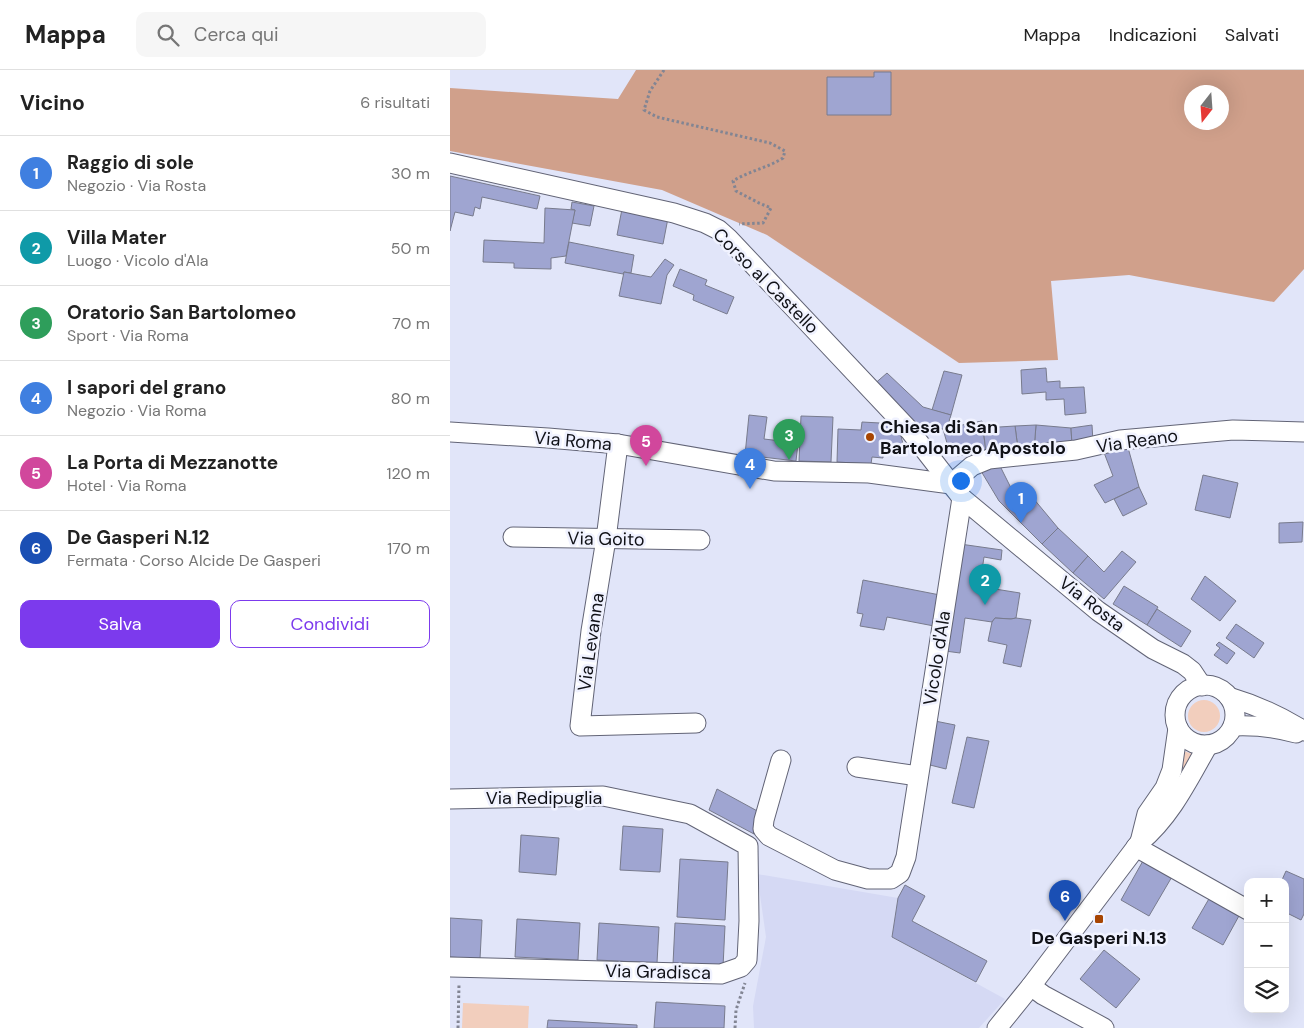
<!DOCTYPE html>
<html lang="it">
<head>
<meta charset="utf-8">
<style>
  :root { --surface:#fff; --page:#f6f6f6; --text:#222; --muted:#767676; --line:#e0e0e0; --accent:#7c3aed }
  body { margin:0; font-family:"DM Sans",sans-serif; background:var(--page); color:var(--text) }
  .controls { position:absolute; right:15px; bottom:15px; display:grid; overflow:hidden; border-radius:10px; box-shadow:0 5px 20px #0002 }
  .controls button { width:45px; height:45px; display:grid; place-items:center; padding:0; border:0; border-bottom:1px solid var(--line); background:var(--surface); color:var(--text); font:25px sans-serif }
  .compass { position:absolute; left:734px; top:15px; width:45px; height:45px; border-radius:50%; background:var(--surface); box-shadow:0 5px 20px #0002; rotate:197deg }
  .you { position:absolute; left:510px; top:410px; width:18px; height:18px; margin:-12px; border:4px solid #fff; border-radius:50%; background:#1a73e8; box-shadow:0 0 0 8px #1a73e833 }
  .badge { display:grid; place-items:center; width:32px; height:32px; border-radius:50%; background:var(--accent); color:#fff; font-size:16px; font-weight:700 }
  .pin { position:absolute; translate:-50% -41px; filter:drop-shadow(0 1px 2px #0008) }
  .pin::after { content:''; position:absolute; top:26px; width:18px; height:15px; background:inherit; clip-path:polygon(0 0,100% 0,50% 100%) }
  .list { margin:0; padding:0; list-style:none }
  h2 { display:flex; justify-content:space-between; align-items:center; height:65px; margin:0; padding:0 20px; font-size:21px }
  h2 small { font-size:16px; font-weight:400; color:var(--muted) }
  .list li { display:grid; grid-template-columns:32px 1fr auto; gap:15px; align-items:center; box-sizing:border-box; height:75px; padding:0 20px; border-top:1px solid var(--line) }
  .list b { display:block; font-size:19px; white-space:nowrap }
  .list p { margin:0; font-size:16px; white-space:nowrap; color:var(--muted) }
  .list em { font-size:16px; font-style:normal; color:var(--muted) }
  .actions { display:flex; gap:10px; padding:15px 20px }
  .actions a { flex:1; padding:11px 0; border:1px solid var(--accent); border-radius:10px; text-align:center; font-size:18px; color:var(--accent) }
  .actions .main { background:var(--accent); color:#fff }
  .icon { flex:none; width:28px; height:28px; fill:none; stroke:currentColor; stroke-width:2; stroke-linecap:round; stroke-linejoin:round }
  .map { position:relative; flex:none; width:854px; height:958px; overflow:hidden }
  header { display:flex; align-items:center; gap:30px; box-sizing:border-box; height:70px; padding:0 25px; background:var(--surface); border-bottom:1px solid var(--line) }
  header strong { font-size:24px }
  nav { display:flex; gap:28px; margin-inline-start:auto; font-size:18px }
  .search { width:350px; height:45px; background:var(--page); display:flex; align-items:center; gap:12px; box-sizing:border-box; padding:0 18px; border-radius:10px; color:var(--muted); font-size:19px }
  main { display:flex }
  aside { flex:1; background:var(--surface) }
  .map>svg:first-child { display:block }
  .built { fill:#d5d9f4 }
  .green { fill:#f2cebd }
  .forest { fill:#d0a08b; fill-rule:evenodd }
  .building { fill:#9fa5d1; stroke:#787b8d }
  .lines { fill:none; stroke-linecap:round; stroke-linejoin:round }
  .minor-casing { stroke:#626476; stroke-width:21 }
  .path { stroke:#828593; stroke-width:3; stroke-dasharray:2.5 2.5; stroke-linecap:butt }
  .minor { stroke:#fff; stroke-width:19 }
  .poi-dot { fill:#a74502; stroke:#f0f2ff; stroke-width:2 }
  .labels { text-anchor:middle; stroke-width:5; stroke-linejoin:round; paint-order:stroke }
  .street-label { font-size:18px; fill:#101117; stroke:#f0f2ff }
  .poi-label { font-size:18px; font-weight:bold; fill:#101117; stroke:#f0f2ff; text-anchor:start }
</style>
</head>
<body>
<header>
<strong>Mappa</strong>
<div class="search"><svg class="icon" aria-label="search" viewBox="0 0 24 24"><circle cx="10" cy="10" r="6"/><path d="M15 15l6 6"/></svg>Cerca qui</div>
<nav><a>Mappa</a><a>Indicazioni</a><a>Salvati</a></nav>
</header>
<main>
<aside>
<h2>Vicino<small>6 risultati</small></h2>
<ul class="list">
<li><span class="badge" style="background:#3f7fe0">1</span><div><b>Raggio di sole</b><p>Negozio · Via Rosta</p></div><em>30 m</em></li>
<li><span class="badge" style="background:#0f9aa8">2</span><div><b>Villa Mater</b><p>Luogo · Vicolo d'Ala</p></div><em>50 m</em></li>
<li><span class="badge" style="background:#2e9e5b">3</span><div><b>Oratorio San Bartolomeo</b><p>Sport · Via Roma</p></div><em>70 m</em></li>
<li><span class="badge" style="background:#3f7fe0">4</span><div><b>I sapori del grano</b><p>Negozio · Via Roma</p></div><em>80 m</em></li>
<li><span class="badge" style="background:#d1479c">5</span><div><b>La Porta di Mezzanotte</b><p>Hotel · Via Roma</p></div><em>120 m</em></li>
<li><span class="badge" style="background:#1a4fb4">6</span><div><b>De Gasperi N.12</b><p>Fermata · Corso Alcide De Gasperi</p></div><em>170 m</em></li>
</ul>
<div class="actions"><a class="main">Salva</a><a>Condividi</a></div>
</aside>
<div class="map">
<svg width="854" height="958" viewBox="0 0 854 958">
  <rect width="100%" height="100%" fill="#e1e5f9"/>
  <polygon class="built" points="307,804 448,828 442,867 555,929 529,958 304,958 303,936 316,867"/>
  <g class="green">
    <circle cx="754" cy="646" r="16"/>
    <polygon points="734,681 745,685 704,745"/>
    <polygon points="13,933 79,936 78,958 12,958"/>
  </g>
  <path class="forest" d="M186,0H854V199L824,232L679,205L601,211L608,290L509,293L317,165L212,120L0,81V18L168,29ZM742,22H772V52H742Z"/>
  <g class="building">
    <polygon points="424,2 441,2 441,45 377,45 377,7 424,7"/>
    <polygon points="0,106 90,126 87,139 32,127 30,139 25,137 23,146 5,142 0,161"/>
    <polygon points="122,132 144,136 140,156 122,153 125,140 121,139"/>
    <polygon points="95,138 125,140 116,186 101,188 101,199 64,198 64,193 33,192 34,170 94,173"/>
    <polygon points="172,139 218,148 213,174 167,165"/>
    <polygon points="119,172 184,185 181,203 174,202 173,204 115,193"/>
    <polygon points="215,189 224,195 217,205 211,234 169,226 174,202 201,207"/>
    <polygon points="230,199 257,210 255,215 284,227 277,244 243,230 244,225 223,216"/>
    <polygon points="596,298 597,312 610,311 610,318 634,317 636,343 615,345 614,329 596,330 596,322 572,324 571,300"/>
    <polygon points="494,301 512,305 501,345 482,340"/>
    <polygon points="437,303 473,337 501,345 497,358 493,359 453,350 422,316"/>
    <polygon points="299,345 317,347 314,369 348,373 346,391 295,385"/>
    <polygon points="351,346 383,347 381,392 349,391"/>
    <polygon points="532,351 536,382 507,386 497,373 493,359"/>
    <polygon points="412,352 448,354 453,374 453,384 433,383 433,388 422,387 421,394 387,392 388,359 411,360"/>
    <polygon points="586,355 621,358 622,375 584,380"/>
    <polygon points="586,355 584,380 568,379 565,356"/>
    <polygon points="642,355 643,372 622,375 621,358"/>
    <polygon points="565,356 568,379 536,382 533,358"/>
    <polygon points="677,374 689,417 655,433 644,415 663,406 653,380"/>
    <polygon points="550,396 562,420 573,416 608,458 592,474 549,431 531,401"/>
    <polygon points="753,405 788,413 780,448 745,440"/>
    <polygon points="689,417 697,434 673,446 664,429"/>
    <polygon points="853,452 852,472 829,473 829,453"/>
    <polygon points="608,458 638,486 623,503 592,474"/>
    <polygon points="510,474 552,480 551,490 534,487 530,514 546,516 545,519 570,523 566,548 561,549 545,548 542,552 515,548 510,583 495,581"/>
    <polygon points="672,481 686,492 654,529 623,503 638,486 654,502"/>
    <polygon points="755,506 786,531 770,551 741,529"/>
    <polygon points="413,510 490,525 484,556 437,547 434,560 410,556 413,544 407,543"/>
    <polygon points="674,516 708,537 697,555 663,534"/>
    <polygon points="707,539 741,561 731,577 697,555"/>
    <polygon points="545,548 561,549 566,548 581,550 571,597 553,593 557,575 538,571 542,552"/>
    <polygon points="786,554 814,573 804,588 776,568"/>
    <polygon points="769,572 785,583 777,594 764,585 770,578 766,575"/>
    <polygon points="485,651 505,655 496,699 476,694"/>
    <polygon points="517,667 539,671 524,738 502,733"/>
    <polygon points="267,719 311,743 304,764 259,740"/>
    <polygon points="173,756 213,759 210,802 170,800"/>
    <polygon points="71,765 109,768 106,805 69,802"/>
    <polygon points="230,789 278,792 275,850 227,847"/>
    <polygon points="694,789 723,805 699,846 671,830"/>
    <polygon points="836,801 854,809 854,844 851,850 835,842 835,812 831,812"/>
    <polygon points="455,815 475,826 462,851 537,891 526,912 442,867 448,828"/>
    <polygon points="760,827 790,844 773,875 742,858"/>
    <polygon points="0,848 32,850 30,889 0,887"/>
    <polygon points="67,849 130,853 128,890 65,887"/>
    <polygon points="149,853 209,857 207,893 147,890"/>
    <polygon points="225,853 275,856 273,897 223,894"/>
    <polygon points="654,880 690,909 666,938 630,909"/>
    <polygon points="206,932 275,936 274,958 204,958"/>
    <polygon points="98,950 187,955 187,958 97,958"/>
  </g>
  <g class="lines">
    <defs>
      <g id="minor">
        <polyline points="0,93 224,143 255,153 269,160 278,168 460,361 512,428 648,541 703,579 733,594 742,601 752,616"/>
        <polyline points="0,362 98,368 168,374 324,401 419,403 501,414 522,396 539,389 626,380 670,370 783,360 854,362"/>
        <polyline points="168,374 156,469 141,561 130,656 246,653"/>
        <polyline points="63,467 250,470"/>
        <circle cx="755" cy="645" r="30"/>
        <path d="M779,627C806,635 830,646 854,661"/>
        <path d="M783,656C805,655 825,657 846,663"/>
        <polyline points="331,690 314,750 313,759 319,766 385,800 418,809 441,809 450,803 456,787 512,428"/>
        <polyline points="407,697 468,706"/>
        <polyline points="0,729 153,726 240,744 298,776 299,851 297,890 291,897 271,904 0,897"/>
        <polyline points="690,772 697,744 715,718 722,700 728,658"/>
        <polyline points="686,777 798,840"/>
        <polyline points="581,916 593,925 654,958"/>
        <path d="M547,958L581,916L690,772C721,746 738,710 758,675"/>
      </g>
    </defs>
    <use href="#minor" class="minor-casing"/>
    <g class="path">
      <path d="M214,0L200,21L194,40L207,47L320,73L335,81L333,88C317,98 299,101 283,111L286,121L309,133L321,138L313,153L289,154"/>
      <polyline points="8,958 9,914"/>
      <polyline points="285,958 286,940 295,913"/>
    </g>
    <use href="#minor" class="minor"/>
  </g>
  <g class="poi-dot">
    <circle cx="420" cy="367" r="5"/>
    <rect x="644" y="844" width="10" height="10" rx="2.5"/>
  </g>
  <g class="labels">
    <g class="street-label">
      <text transform="translate(316 211) rotate(45)" y="6">Corso al Castello</text>
      <text transform="translate(123 371) rotate(5)" y="6">Via Roma</text>
      <text transform="translate(687 371) rotate(-8)" y="6">Via Reano</text>
      <text transform="translate(156 469) rotate(1)" y="6">Via Goito</text>
      <text transform="translate(642 534) rotate(38)" y="6">Via Rosta</text>
      <text transform="translate(141 572) rotate(-82)" y="6">Via Levanna</text>
      <text transform="translate(487 588) rotate(-81)" y="6">Vicolo d'Ala</text>
      <text x="94" y="734">Via Redipuglia</text>
      <text transform="translate(208 902) rotate(1)" y="6">Via Gradisca</text>
    </g>
    <g class="poi-label">
      <text x="430" y="363">Chiesa di San<tspan x="430" dy="21">Bartolomeo Apostolo</tspan></text>
      <text x="649" y="874" text-anchor="middle">De Gasperi N.13</text>
    </g>
  </g>
</svg>
<div class="controls">
<button>+</button>
<button>−</button>
<button><svg class="icon" aria-label="layers" viewBox="0 0 24 24"><path d="M12 4l9 5-9 5-9-5zM3 14l9 5 9-5"/></svg></button>
</div>
<svg class="compass" viewBox="-18 -18 36 36"><path d="M0-13l5 13h-10z" fill="#e53935"/><path d="M0 13l5-13h-10z" fill="#767676"/></svg>
<div class="you"></div>
<div class="pin badge" style="left:571px;top:453px;background:#3f7fe0">1</div>
<div class="pin badge" style="left:535px;top:535px;background:#0f9aa8">2</div>
<div class="pin badge" style="left:339px;top:390px;background:#2e9e5b">3</div>
<div class="pin badge" style="left:300px;top:419px;background:#3f7fe0">4</div>
<div class="pin badge" style="left:196px;top:396px;background:#d1479c">5</div>
<div class="pin badge" style="left:615px;top:851px;background:#1a4fb4">6</div>
</div>
</main>
</body>
</html>
